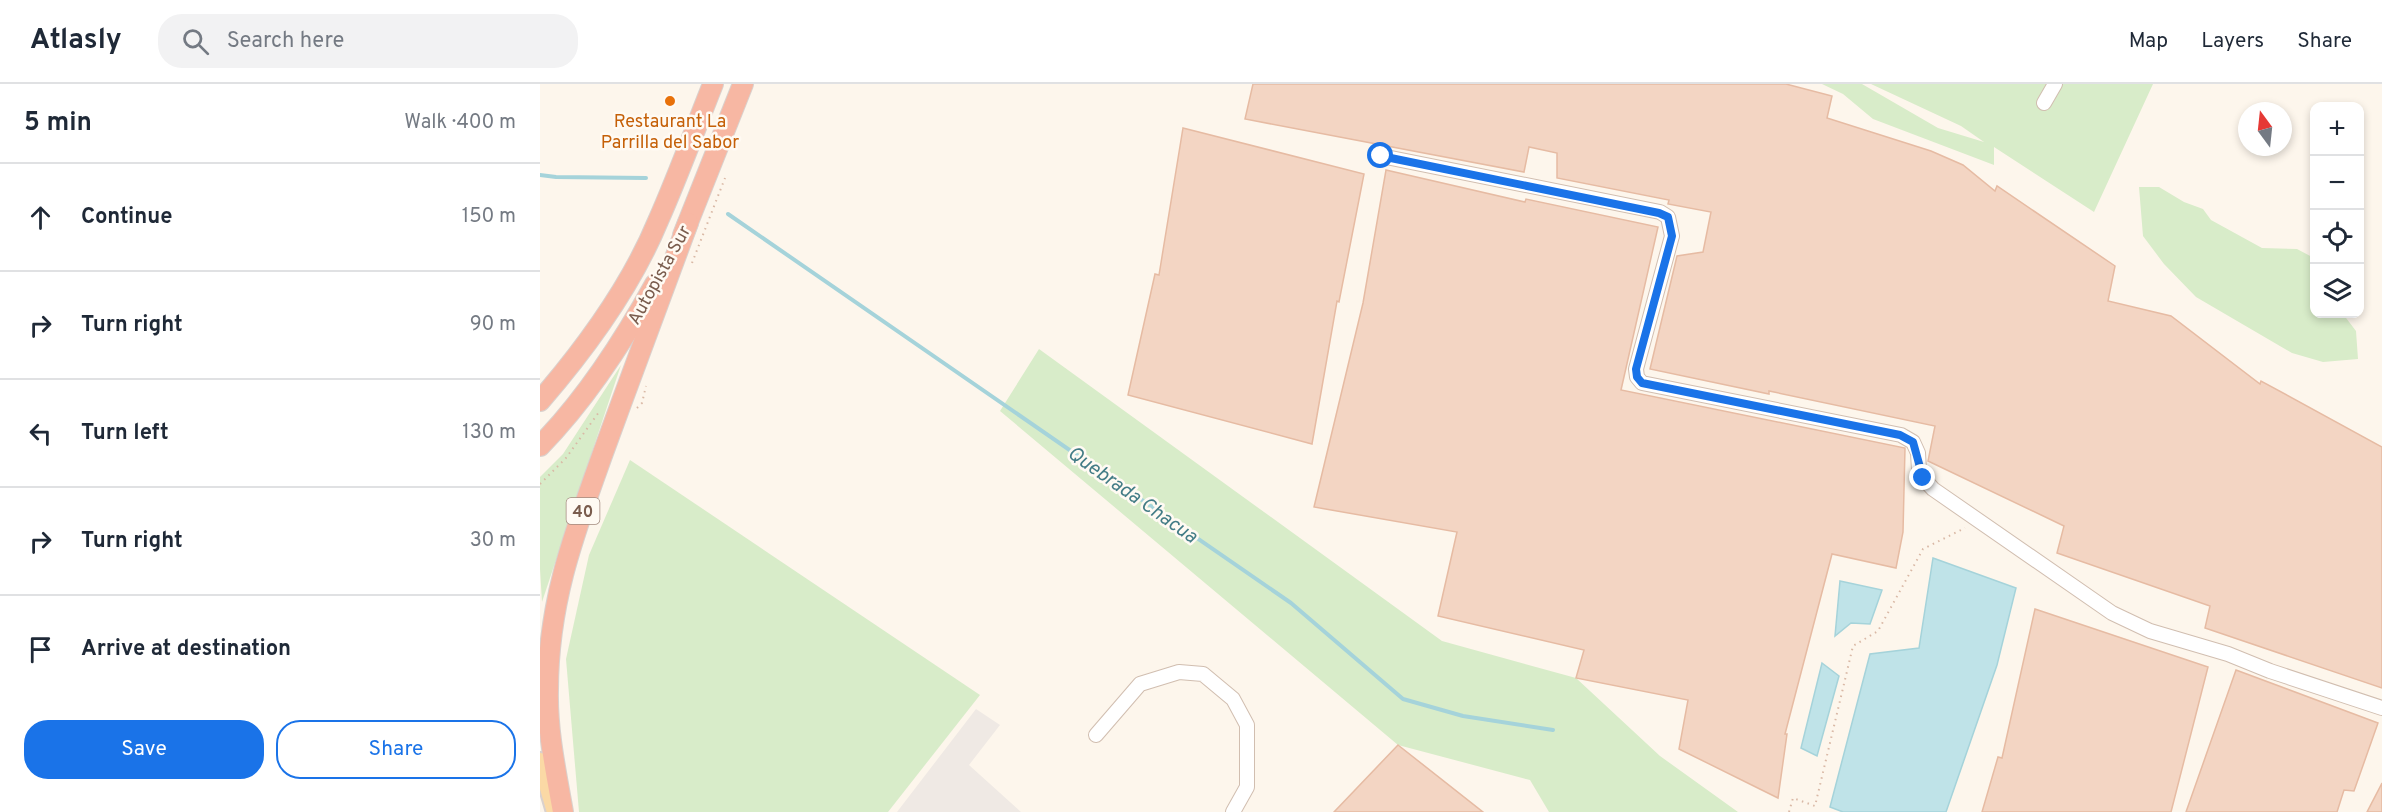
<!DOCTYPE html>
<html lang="en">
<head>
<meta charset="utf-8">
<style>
  :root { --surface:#fff; --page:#f2f2f3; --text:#1f2937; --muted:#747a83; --line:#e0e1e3; --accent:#1a73e8 }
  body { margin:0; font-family:Overpass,sans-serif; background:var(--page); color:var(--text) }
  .controls { position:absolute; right:18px; top:18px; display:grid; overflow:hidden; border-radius:12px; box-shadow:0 3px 9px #0003 }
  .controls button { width:54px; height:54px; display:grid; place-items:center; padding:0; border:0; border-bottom:2px solid var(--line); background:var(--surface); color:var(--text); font:30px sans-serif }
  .compass { position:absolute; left:1698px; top:18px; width:54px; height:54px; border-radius:50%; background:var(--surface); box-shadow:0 3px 9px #0003; rotate:345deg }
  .stop { position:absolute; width:18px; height:18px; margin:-14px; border:4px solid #1a73e8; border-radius:50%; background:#fff }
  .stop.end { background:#1a73e8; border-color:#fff; box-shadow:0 2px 6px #0008 }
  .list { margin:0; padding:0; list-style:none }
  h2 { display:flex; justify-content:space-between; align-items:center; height:78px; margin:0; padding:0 24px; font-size:26px }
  h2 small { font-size:20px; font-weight:400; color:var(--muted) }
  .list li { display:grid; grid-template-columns:39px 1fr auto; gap:18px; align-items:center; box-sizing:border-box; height:108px; padding:0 24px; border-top:2px solid var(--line) }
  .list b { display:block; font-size:22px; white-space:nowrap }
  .list em { font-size:20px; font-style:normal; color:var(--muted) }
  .actions { display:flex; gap:12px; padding:18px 24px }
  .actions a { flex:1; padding:14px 0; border:2px solid var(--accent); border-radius:24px; text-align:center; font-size:21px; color:var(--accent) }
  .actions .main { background:var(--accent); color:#fff }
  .icon { flex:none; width:33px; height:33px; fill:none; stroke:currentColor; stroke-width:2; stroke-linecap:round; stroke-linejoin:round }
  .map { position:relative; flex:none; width:1842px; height:728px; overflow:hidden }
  header { display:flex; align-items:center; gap:36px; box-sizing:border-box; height:84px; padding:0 30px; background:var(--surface); border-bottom:2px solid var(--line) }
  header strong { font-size:28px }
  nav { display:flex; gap:33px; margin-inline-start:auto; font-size:21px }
  .search { width:420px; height:54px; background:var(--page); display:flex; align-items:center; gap:15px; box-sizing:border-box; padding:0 21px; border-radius:24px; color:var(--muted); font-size:22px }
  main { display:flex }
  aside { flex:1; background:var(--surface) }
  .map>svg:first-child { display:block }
  .industrial { fill:#efe9e4 }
  .green { fill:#d8ecc9 }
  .water { fill:#bfe3e8; stroke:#a5d3da; stroke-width:1.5 }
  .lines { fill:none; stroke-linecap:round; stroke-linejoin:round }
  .stream { stroke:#a5d3da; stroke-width:4 }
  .building { fill:#f3d5c3; stroke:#e6bba3; stroke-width:1.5 }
  .minor-casing { stroke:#d1beb0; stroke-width:16 }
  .major-casing { stroke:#dad1cd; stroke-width:20 }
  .highway-casing { stroke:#dad1cd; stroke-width:22 }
  .path { stroke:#d9b8a5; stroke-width:2; stroke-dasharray:1.5 4.5; stroke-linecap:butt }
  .minor { stroke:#fff; stroke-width:14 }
  .major { stroke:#fbd9a5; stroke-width:16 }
  .highway { stroke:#f7b7a3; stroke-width:20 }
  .route { stroke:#1a73e8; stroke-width:8 }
  .food-dot { fill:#e8710a; stroke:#fffaf3; stroke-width:2 }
  .labels { text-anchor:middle; stroke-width:5; stroke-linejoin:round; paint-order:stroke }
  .shield { fill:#fffaf3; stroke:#a28b7f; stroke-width:1.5 }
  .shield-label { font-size:16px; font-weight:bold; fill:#7a5c4d }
  .food-label { font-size:18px; fill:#c56008; stroke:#fffaf3 }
  .street-label { font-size:18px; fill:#7a5c4d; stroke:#fffaf3 }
  .water-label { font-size:20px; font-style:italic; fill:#437c86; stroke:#fffaf3 }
</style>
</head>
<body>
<header>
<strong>Atlasly</strong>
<div class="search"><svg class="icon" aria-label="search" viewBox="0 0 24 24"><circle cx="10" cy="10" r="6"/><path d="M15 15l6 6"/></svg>Search here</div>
<nav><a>Map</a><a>Layers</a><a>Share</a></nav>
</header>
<main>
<aside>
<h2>5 min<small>Walk · 400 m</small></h2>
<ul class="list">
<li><svg class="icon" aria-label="ahead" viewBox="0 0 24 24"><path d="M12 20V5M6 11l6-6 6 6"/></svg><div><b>Continue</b></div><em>150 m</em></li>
<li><svg class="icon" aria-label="right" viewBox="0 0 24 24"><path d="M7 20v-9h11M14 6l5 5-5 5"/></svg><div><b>Turn right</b></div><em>90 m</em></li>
<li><svg class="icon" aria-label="left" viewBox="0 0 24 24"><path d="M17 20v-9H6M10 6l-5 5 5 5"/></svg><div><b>Turn left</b></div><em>130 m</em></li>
<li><svg class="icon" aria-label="right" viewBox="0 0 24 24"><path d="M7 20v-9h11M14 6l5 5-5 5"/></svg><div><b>Turn right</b></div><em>30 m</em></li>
<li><svg class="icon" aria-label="arrive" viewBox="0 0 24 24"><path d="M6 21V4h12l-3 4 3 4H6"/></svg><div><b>Arrive at destination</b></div></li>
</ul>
<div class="actions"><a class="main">Save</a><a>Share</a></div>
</aside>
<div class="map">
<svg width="1842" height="728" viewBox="0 0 1842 728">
  <rect width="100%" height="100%" fill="#fdf6ec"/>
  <polygon class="industrial" points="436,625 460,641 429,681 481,728 357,728"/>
  <g class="green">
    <polygon points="1282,0 1322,0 1398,44 1444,58 1421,42 1331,0 1613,0 1554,128 1454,63 1454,81 1333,35 1303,10"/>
    <polygon points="1599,103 1619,103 1644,118 1663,125 1671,136 1722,164 1757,165 1774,174 1774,230 1803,230 1816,247 1818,275 1783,278 1752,269 1656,213 1624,180 1603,152"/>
    <polygon points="499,265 902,557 1036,594 1120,672 1198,728 1009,728 990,696 858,661 460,327"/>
    <polygon points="81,281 2,518 0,485 0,393 23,370"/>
    <polygon points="90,376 440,611 348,728 39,728 26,575 49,471"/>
  </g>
  <g class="water">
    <polygon points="1393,474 1476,504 1457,581 1406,728 1303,728 1290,723 1330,570 1379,564"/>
    <polygon points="1300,497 1342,506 1330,540 1311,539 1295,552"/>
    <polygon points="1282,579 1299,592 1277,672 1261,664"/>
  </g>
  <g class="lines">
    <g class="stream">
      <polyline points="0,91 16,93 106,94"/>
      <polyline points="188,130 751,519 863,615 923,632 1013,646"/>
    </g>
  </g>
  <g class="building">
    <polygon points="713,0 1246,0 1292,12 1287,34 1391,67 1423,81 1455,107 1457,102 1575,182 1568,217 1631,232 1720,300 1721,297 1842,363 1842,604 1665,544 1670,522 1517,469 1524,442 1388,377 1395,342 1229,307 1229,310 1110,285 1137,172 1163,168 1171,128 1128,120 1129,116 1017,94 1017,69 989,63 984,88 705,35"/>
    <polygon points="643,44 824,90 799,218 797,217 772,360 588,311 615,190 619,191"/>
    <polygon points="846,86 985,118 986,115 1118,143 1081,306 1365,364 1363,448 1356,484 1292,470 1245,650 1247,650 1238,714 1139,665 1148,616 1036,594 1044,566 898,532 917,448 774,423 823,219"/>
    <polygon points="1495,525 1668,583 1631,728 1442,728 1458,673 1462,674"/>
    <polygon points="1696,586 1838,639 1814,707 1804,706 1797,728 1646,728"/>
    <polygon points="858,661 943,728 794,728"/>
    <polygon points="1842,699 1842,728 1827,728"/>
  </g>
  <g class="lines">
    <defs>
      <g id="minor">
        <polyline points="1504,19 1515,0"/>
        <polyline points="841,72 1120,128 1128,133 1132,152 1096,285 1097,293 1102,299 1361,351 1373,358 1378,369 1379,386 1383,394 1393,405 1572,529 1610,547 1688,570 1730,587 1842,624"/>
        <polyline points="556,651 600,600 639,588 663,590 693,615 707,641 707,703 693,728"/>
      </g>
      <polyline id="major" points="0,677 15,728"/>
      <g id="highway">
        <polyline points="143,151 203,0"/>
        <path d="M0,317C45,265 92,200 118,137C138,92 155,45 173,0"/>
        <path d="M0,362C46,315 83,258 115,200"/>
        <path d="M23,728C16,688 7,647 8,606C8,518 34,450 63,369C91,292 120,215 148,139"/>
      </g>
    </defs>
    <use href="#minor" class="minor-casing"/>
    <use href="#major" class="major-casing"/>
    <use href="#highway" class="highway-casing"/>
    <g class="path">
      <polyline points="152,179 185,94"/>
      <polyline points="97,324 102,319 106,302"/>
      <polyline points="0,400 26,374 59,328"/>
      <polyline points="1249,728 1253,714 1275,722 1313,562 1338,547 1383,465 1425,444"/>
    </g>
    <use href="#minor" class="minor"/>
    <use href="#major" class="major"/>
    <use href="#highway" class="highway"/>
  </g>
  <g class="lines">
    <polyline class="route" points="841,72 1119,129 1128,133 1132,152 1096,285 1097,293 1102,299 1360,351 1373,358 1383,394"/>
  </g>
  <circle class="food-dot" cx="130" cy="17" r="6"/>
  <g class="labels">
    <rect class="shield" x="26.5" y="414" width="33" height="26" rx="4.5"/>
    <g class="shield-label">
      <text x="43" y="433">40</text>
    </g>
    <g class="food-label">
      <text x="130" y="43">Restaurant La<tspan x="130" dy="21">Parrilla del Sabor</tspan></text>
    </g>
    <g class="street-label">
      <text transform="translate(119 191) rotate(-61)" y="6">Autopista Sur</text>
    </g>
    <g class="water-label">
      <text transform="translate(593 410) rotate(35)" y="7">Quebrada Chacua</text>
    </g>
  </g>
</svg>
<div class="controls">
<button>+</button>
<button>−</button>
<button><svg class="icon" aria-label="locate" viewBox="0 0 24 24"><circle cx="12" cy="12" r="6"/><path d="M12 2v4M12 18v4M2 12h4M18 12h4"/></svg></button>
<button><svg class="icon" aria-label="layers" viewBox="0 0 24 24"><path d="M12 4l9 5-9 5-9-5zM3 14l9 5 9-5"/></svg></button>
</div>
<svg class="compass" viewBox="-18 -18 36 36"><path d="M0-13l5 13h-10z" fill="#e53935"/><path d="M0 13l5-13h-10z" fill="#747a83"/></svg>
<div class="stop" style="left:841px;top:72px"></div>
<div class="stop end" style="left:1383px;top:394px"></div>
</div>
</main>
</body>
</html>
